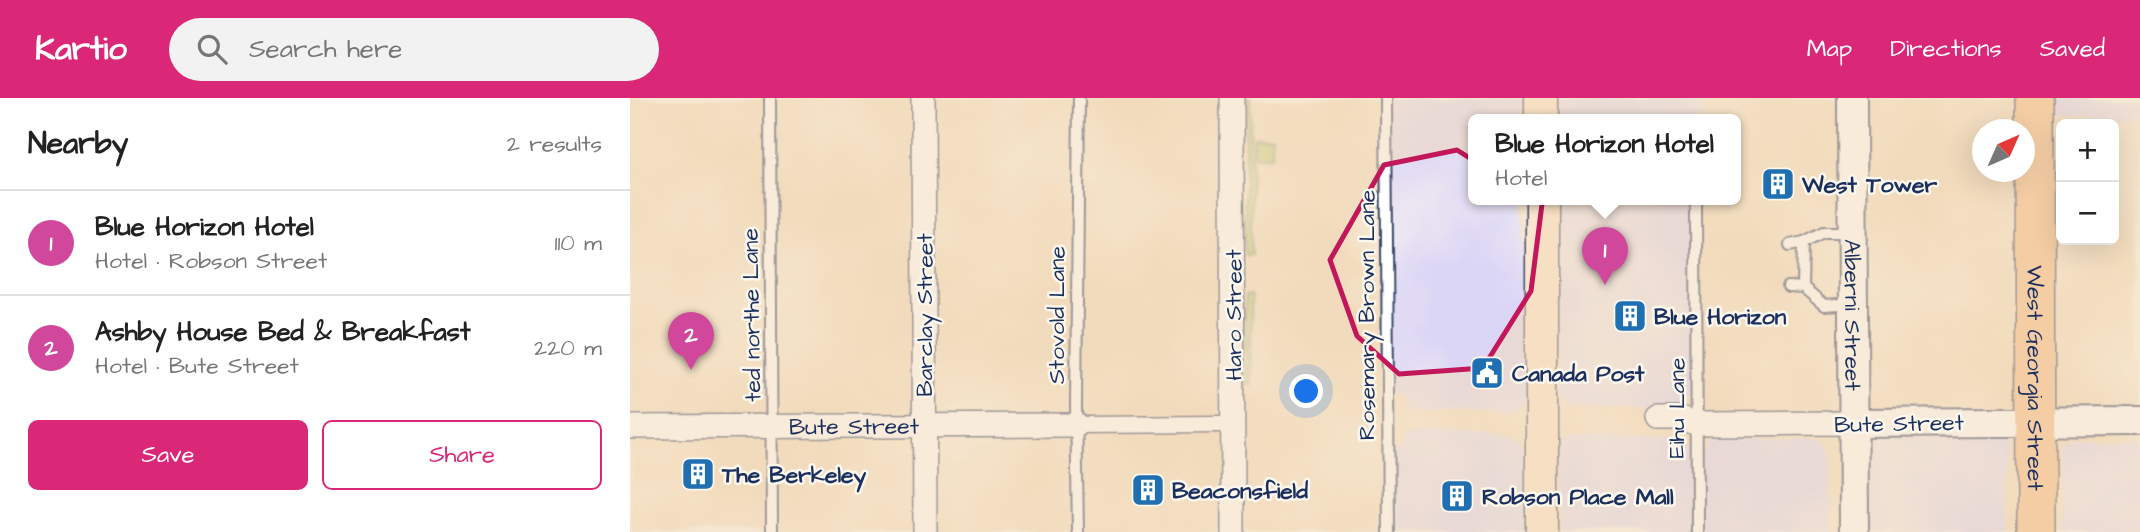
<!DOCTYPE html>
<html lang="en">
<head>
<meta charset="utf-8">
<style>
  :root { --surface:#fff; --page:#f2f2f2; --text:#222; --muted:#767676; --line:#e0e0e0; --accent:#db2777 }
  body { margin:0; font-family:"Architects Daughter",sans-serif; background:var(--page); color:var(--text) }
  .controls { position:absolute; right:21px; top:21px; display:grid; overflow:hidden; border-radius:10px; box-shadow:0 7px 28px #0002 }
  .controls button { width:63px; height:63px; display:grid; place-items:center; padding:0; border:0; border-bottom:2px solid var(--line); background:var(--surface); color:var(--text); font:35px sans-serif }
  .compass { position:absolute; left:1342px; top:21px; width:63px; height:63px; border-radius:50%; background:var(--surface); box-shadow:0 7px 28px #0002; rotate:45deg }
  .you { position:absolute; left:677px; top:294px; width:24px; height:24px; margin:-18px; border:5px solid #fff; border-radius:50%; background:#1a73e8; box-shadow:0 0 0 10px #1a73e833 }
  .badge { display:grid; place-items:center; width:46px; height:46px; border-radius:50%; background:var(--accent); color:#fff; font-size:23px; font-weight:700 }
  .pin { position:absolute; translate:-50% -58px; filter:drop-shadow(0 2px 4px #0008) }
  .pin::after { content:''; position:absolute; top:37px; width:24px; height:21px; background:inherit; clip-path:polygon(0 0,100% 0,50% 100%) }
  .popup { position:absolute; left:838px; top:16px; width:273px; height:91px; box-sizing:border-box; display:grid; place-content:center; border-radius:10px; background:var(--surface); filter:drop-shadow(0 2px 5px #0005); font-size:23px; white-space:nowrap; color:var(--muted) }
  .popup b { font-size:26px; color:var(--text) }
  .popup::after { content:''; position:absolute; left:50%; top:100%; margin-left:-14px; border:14px solid transparent; border-top-color:var(--surface) }
  .list { margin:0; padding:0; list-style:none }
  h2 { display:flex; justify-content:space-between; align-items:center; height:91px; margin:0; padding:0 28px; font-size:30px }
  h2 small { font-size:23px; font-weight:400; color:var(--muted) }
  .list li { display:grid; grid-template-columns:46px 1fr auto; gap:21px; align-items:center; box-sizing:border-box; height:105px; padding:0 28px; border-top:2px solid var(--line) }
  .list b { display:block; font-size:26px; white-space:nowrap }
  .list p { margin:0; font-size:23px; white-space:nowrap; color:var(--muted) }
  .list em { font-size:23px; font-style:normal; color:var(--muted) }
  .actions { display:flex; gap:14px; padding:21px 28px }
  .actions a { flex:1; padding:16px 0; border:2px solid var(--accent); border-radius:10px; text-align:center; font-size:24px; color:var(--accent) }
  .actions .main { background:var(--accent); color:#fff }
  .icon { flex:none; width:38px; height:38px; fill:none; stroke:currentColor; stroke-width:2; stroke-linecap:round; stroke-linejoin:round }
  .map { position:relative; flex:none; width:1510px; height:434px; overflow:hidden }
  header { display:flex; align-items:center; gap:42px; box-sizing:border-box; height:98px; padding:0 35px; background:var(--accent); color:#fff }
  header strong { font-size:33px }
  nav { display:flex; gap:38px; margin-inline-start:auto; font-size:24px }
  .search { width:490px; height:63px; background:var(--page); display:flex; align-items:center; gap:18px; box-sizing:border-box; padding:0 24px; border-radius:38px; color:var(--muted); font-size:26px }
  main { display:flex }
  aside { flex:1; background:var(--surface) }
  .map>svg:first-child { display:block }
  .built { fill:#dcd6f6 }
  .green { fill:#b9ce72; stroke:#6a7e68; stroke-width:2 }
  .lines { fill:none; stroke-linecap:round; stroke-linejoin:round }
  .service-casing { stroke:#3b496c; stroke-width:14 }
  .pedestrian-casing { stroke:#3b496c; stroke-width:19 }
  .minor-casing { stroke:#3b496c; stroke-width:26 }
  .tertiary-casing { stroke:#3b496c; stroke-width:32 }
  .secondary-casing { stroke:#3b496c; stroke-width:35 }
  .trunk-casing { stroke:#3b496c; stroke-width:40 }
  .service { stroke:#fff; stroke-width:10 }
  .pedestrian { stroke:#fff; stroke-width:16 }
  .minor { stroke:#fff; stroke-width:23 }
  .tertiary { stroke:#fff; stroke-width:28 }
  .secondary { stroke:#fce5cf; stroke-width:32 }
  .trunk { stroke:#f7bd88; stroke-width:37 }
  .marked { fill:none; stroke:#c2185b; stroke-width:5; stroke-linejoin:round }
  .labels { text-anchor:middle; stroke-width:5; stroke-linejoin:round; paint-order:stroke }
  .poi-label { font-size:23px; font-weight:bold; fill:#1b2f5e; stroke:#fbf7ec; text-anchor:start }
  .street-label { font-size:23px; fill:#1b2f5e; stroke:#fbf7ec }
</style>
</head>
<body>
<header>
<strong>Kartio</strong>
<div class="search"><svg class="icon" aria-label="search" viewBox="0 0 24 24"><circle cx="10" cy="10" r="6"/><path d="M15 15l6 6"/></svg>Search here</div>
<nav><a>Map</a><a>Directions</a><a>Saved</a></nav>
</header>
<main>
<aside>
<h2>Nearby<small>2 results</small></h2>
<ul class="list">
<li><span class="badge" style="background:#d1479c">1</span><div><b>Blue Horizon Hotel</b><p>Hotel · Robson Street</p></div><em>110 m</em></li>
<li><span class="badge" style="background:#d1479c">2</span><div><b>Ashby House Bed &amp; Breakfast</b><p>Hotel · Bute Street</p></div><em>220 m</em></li>
</ul>
<div class="actions"><a class="main">Save</a><a>Share</a></div>
</aside>
<div class="map">
<svg width="1510" height="434" viewBox="0 0 1510 434">
  <rect width="100%" height="100%" fill="#fbf7ec"/>
  <filter id="ink" filterUnits="userSpaceOnUse"><feTurbulence type="fractalNoise" baseFrequency=".0143" numOctaves="2"/><feDisplacementMap in="SourceGraphic" scale="14" xChannelSelector="R" yChannelSelector="G"/><feConvolveMatrix kernelMatrix="1 2 1 2 8 2 1 2 1" color-interpolation-filters="sRGB"/></filter>
  <filter id="wash" filterUnits="userSpaceOnUse"><feTurbulence type="fractalNoise" baseFrequency=".00686" numOctaves="4" result="noise"/><feDisplacementMap in="SourceGraphic" scale="28" xChannelSelector="R" yChannelSelector="G"/><feGaussianBlur stdDeviation="1.57" result="paint"/><feColorMatrix in="noise" values="0 0 0 0 0 0 0 0 0 0 0 0 0 0 0 0 0 1.4 0 .05"/><feComposite in="paint" operator="in"/></filter>
  <g filter="url(#wash)">
    <rect width="100%" height="100%" fill="#f2dbbc"/>
    <g class="built">
      <polygon points="756,0 892,0 893,21 844,21 844,101 893,101 894,186 901,198 900,295 891,307 882,314 781,315 775,312 772,306 770,298 758,296"/>
      <rect x="927" y="0" width="147" height="21"/>
      <rect x="1429" y="0" width="81" height="17"/>
      <polygon points="929,101 1066,101 1067,298 1056,298 1054,305 1051,309 1047,310 942,311 935,309 924,297 924,277 928,269"/>
      <polygon points="874,336 886,339 893,348 901,352 901,434 759,434 758,353 771,352 771,343 774,340 779,337"/>
      <polygon points="1257,336 1362,340 1372,343 1377,354 1378,434 1240,434 1240,349 1244,342"/>
      <polygon points="1447,339 1510,339 1510,434 1432,434 1433,348 1439,341"/>
      <polygon points="1186,340 1195,344 1201,355 1202,434 930,434 928,351 929,346 935,342 1051,342 1056,352 1077,353 1077,348 1082,342 1087,341"/>
    </g>
    <g class="green">
      <polygon points="615,0 620,0 621,157 615,157"/>
      <rect x="624" y="38" width="18" height="20"/>
      <polygon points="615,198 620,198 621,287 615,287"/>
    </g>
  </g>
  <g filter="url(#ink)">
    <g class="lines">
      <defs>
        <g id="service">
          <polyline points="140,0 142,434"/>
          <polyline points="756,0 759,434"/>
          <polyline points="1066,101 1067,434"/>
          <polyline points="1220,134 1194,134 1174,144 1173,190 1194,208 1223,206"/>
          <polyline points="1160,147 1174,144"/>
          <polyline points="1158,189 1173,190"/>
          <polyline points="448,434 446,306 449,0"/>
        </g>
        <polyline id="pedestrian" points="450,327 590,326"/>
        <g id="minor">
          <polyline points="293,0 295,434"/>
          <polyline points="602,0 603,434"/>
          <polyline points="1028,321 1051,321 1066,326 1224,325"/>
          <path id="s1" d="M0,329L447,327"/>
        </g>
        <g id="tertiary">
          <path id="s2" d="M1222,0L1224,434"/>
          <polyline points="1224,325 1510,323"/>
        </g>
        <g id="secondary">
          <polyline points="911,0 911,21"/>
          <polyline points="912,101 912,434"/>
        </g>
        <g id="trunk">
          <path id="s3" d="M1405,0L1406,434"/>
        </g>
      </defs>
      <use href="#service" class="service-casing"/>
      <use href="#pedestrian" class="pedestrian-casing"/>
      <use href="#minor" class="minor-casing"/>
      <use href="#tertiary" class="tertiary-casing"/>
      <use href="#secondary" class="secondary-casing"/>
      <use href="#trunk" class="trunk-casing"/>
      <use href="#service" class="service"/>
      <use href="#pedestrian" class="pedestrian"/>
      <use href="#minor" class="minor"/>
      <use href="#tertiary" class="tertiary"/>
      <use href="#secondary" class="secondary"/>
      <use href="#trunk" class="trunk"/>
    </g>
  </g>
  <path d="M0 0H1510V434H0ZM827,52L912,106L901,193L853,270L769,276L727,238L700,162L754,67Z" fill="#f2dbbc" fill-opacity=".55" fill-rule="evenodd"/>
  <path class="marked" d="M827,52L912,106L901,193L853,270L769,276L727,238L700,162L754,67Z"/>
  <defs>
    <symbol id="building-square" viewBox="-11 -11 22 22"><rect x="-9" y="-9" width="18" height="18" rx="4" fill="#1f6fb2" stroke="#fbf7ec"/><path d="M-4-6H4V6H1V3H-1V6H-4ZM-2.5-4.3h1.7v1.8h-1.7ZM.8-4.3h1.7v1.8H.8ZM-2.5-1h1.7V.8h-1.7ZM.8-1h1.7V.8H.8Z" fill="#fff"/></symbol>
    <symbol id="civic-square" viewBox="-11 -11 22 22"><rect x="-9" y="-9" width="18" height="18" rx="4" fill="#1f6fb2" stroke="#fbf7ec"/><path d="M-.6-6.5H3V-4.5H.6V-3L4-1V1h2V6H-6V1h2V-1L-.6-3ZM-1.2 2.5V6h2.4V2.5Z" fill="#fff"/></symbol>
  </defs>
  <g fill-rule="evenodd">
    <use href="#building-square" x="1129" y="67" width="38" height="38"/>
    <use href="#building-square" x="981" y="199" width="38" height="38"/>
    <use href="#civic-square" x="838" y="256" width="38" height="38"/>
    <use href="#building-square" x="49" y="357" width="38" height="38"/>
    <use href="#building-square" x="499" y="373" width="38" height="38"/>
    <use href="#building-square" x="808" y="379" width="38" height="38"/>
  </g>
  <g class="labels">
    <g class="poi-label">
      <text x="1172" y="94">West Tower</text>
      <text x="1024" y="226">Blue Horizon</text>
      <text x="882" y="283">Canada Post</text>
      <text x="92" y="384">The Berkeley</text>
      <text x="542" y="400">Beaconsfield</text>
      <text x="852" y="406">Robson Place Mall</text>
    </g>
    <g class="street-label">
      <text transform="translate(121 217) rotate(-91)" y="8">ted northe Lane</text>
      <text transform="translate(294 217) rotate(-90)" y="8">Barclay Street</text>
      <text transform="translate(426 217) rotate(-90)" y="8">Stovold Lane</text>
      <text transform="translate(603 217) rotate(-90)" y="8">Haro Street</text>
      <text transform="translate(736 217) rotate(-90)" y="8">Rosemary Brown Lane</text>
      <text dy="8" stroke="none"><textPath href="#s2" startOffset="217">Alberni Street</textPath></text>
      <text dy="8" stroke="none"><textPath href="#s3" startOffset="280">West Georgia Street</textPath></text>
      <text transform="translate(1046 310) rotate(-90)" y="8">Eihu Lane</text>
      <text transform="translate(1269 325) rotate(-1)" y="8">Bute Street</text>
      <text dy="8" stroke="none"><textPath href="#s1" startOffset="224">Bute Street</textPath></text>
    </g>
  </g>
</svg>
<div class="controls">
<button>+</button>
<button>−</button>
</div>
<svg class="compass" viewBox="-18 -18 36 36"><path d="M0-13l5 13h-10z" fill="#e53935"/><path d="M0 13l5-13h-10z" fill="#767676"/></svg>
<div class="you"></div>
<div class="pin badge" style="left:975px;top:187px;background:#d1479c">1</div>
<div class="popup"><b>Blue Horizon Hotel</b>Hotel</div>
<div class="pin badge" style="left:61px;top:272px;background:#d1479c">2</div>
</div>
</main>
</body>
</html>
